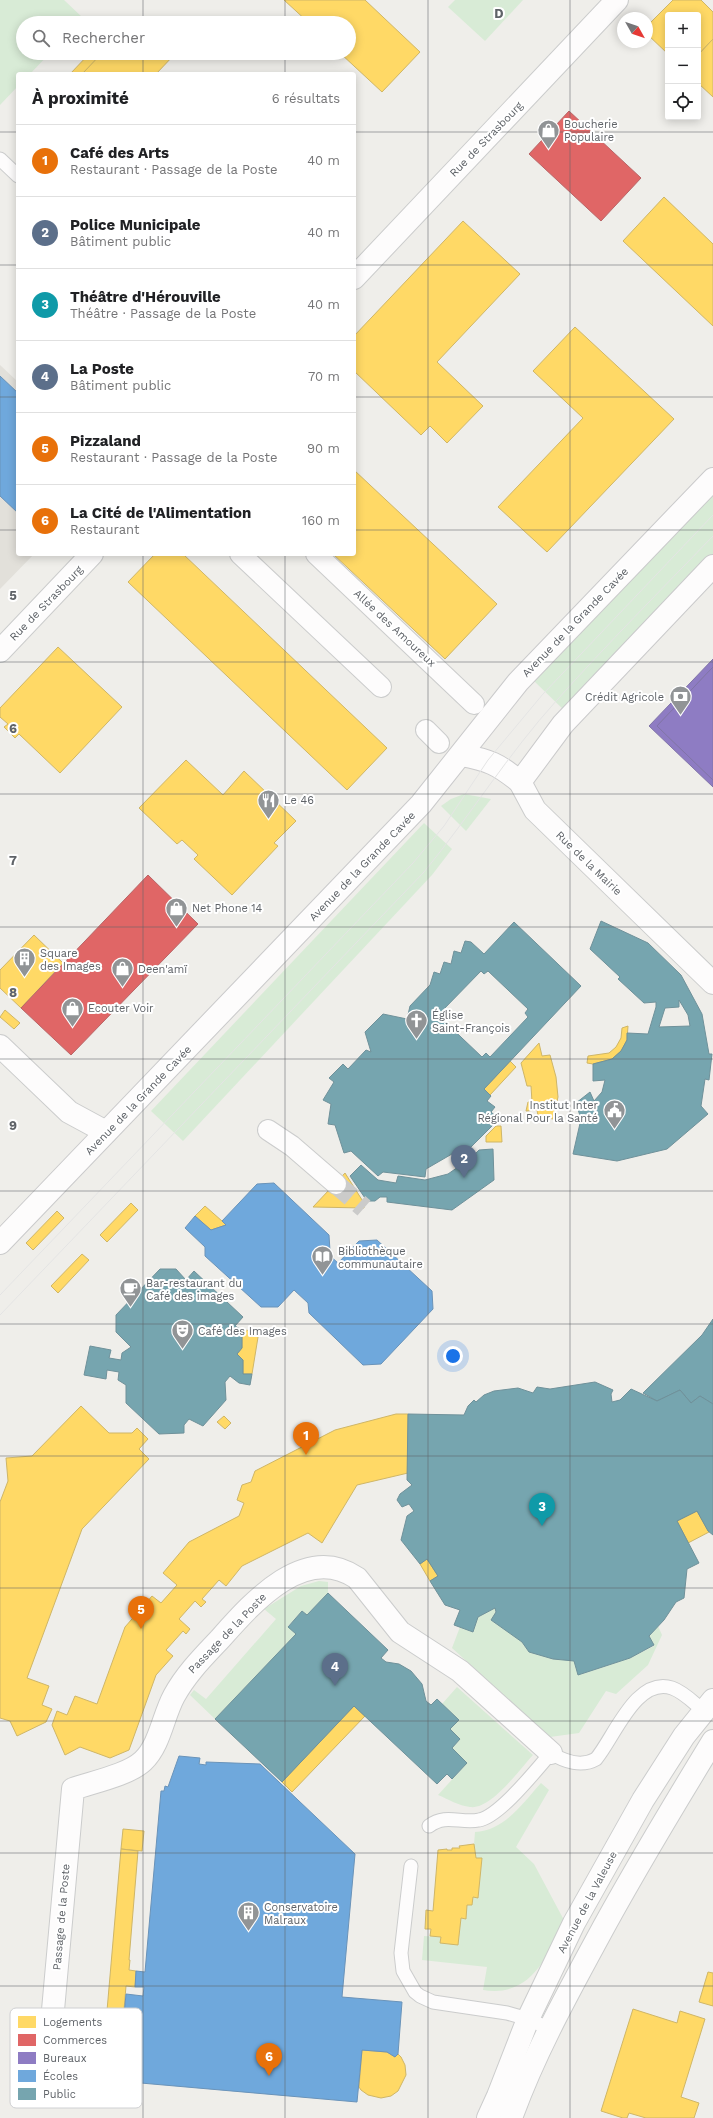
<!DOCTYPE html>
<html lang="fr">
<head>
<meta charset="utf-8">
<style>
  :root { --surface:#fff; --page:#f6f6f6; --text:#202124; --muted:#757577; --line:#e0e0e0; --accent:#2563eb }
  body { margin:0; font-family:"Work Sans",sans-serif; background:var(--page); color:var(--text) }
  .controls { position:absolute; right:12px; top:12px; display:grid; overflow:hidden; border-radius:4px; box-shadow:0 2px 10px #0003 }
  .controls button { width:36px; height:36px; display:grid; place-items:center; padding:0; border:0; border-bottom:1px solid var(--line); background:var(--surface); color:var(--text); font:20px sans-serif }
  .compass { position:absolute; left:617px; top:12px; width:36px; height:36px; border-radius:50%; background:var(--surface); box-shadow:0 2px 10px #0003; rotate:130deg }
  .you { position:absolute; left:453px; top:1356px; width:14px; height:14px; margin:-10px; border:3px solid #fff; border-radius:50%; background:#1a73e8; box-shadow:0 0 0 6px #1a73e833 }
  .badge { display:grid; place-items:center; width:26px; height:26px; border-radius:50%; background:var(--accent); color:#fff; font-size:13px; font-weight:700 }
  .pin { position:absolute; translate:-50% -33px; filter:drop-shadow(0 1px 2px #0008) }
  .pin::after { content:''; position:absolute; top:21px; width:14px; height:12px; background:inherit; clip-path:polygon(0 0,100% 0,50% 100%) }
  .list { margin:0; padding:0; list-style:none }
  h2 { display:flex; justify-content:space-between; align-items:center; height:52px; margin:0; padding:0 16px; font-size:17px }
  h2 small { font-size:13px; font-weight:400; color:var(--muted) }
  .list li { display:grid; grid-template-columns:26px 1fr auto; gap:12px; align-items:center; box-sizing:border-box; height:72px; padding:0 16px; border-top:1px solid var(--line) }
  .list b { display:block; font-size:15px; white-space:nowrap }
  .list p { margin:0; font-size:13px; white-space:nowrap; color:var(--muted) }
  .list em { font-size:13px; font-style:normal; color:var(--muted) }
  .icon { flex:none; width:22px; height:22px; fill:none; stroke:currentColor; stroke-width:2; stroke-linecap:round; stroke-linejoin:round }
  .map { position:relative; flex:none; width:713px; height:2118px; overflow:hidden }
  .search { position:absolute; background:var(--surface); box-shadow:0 2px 10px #0003; left:16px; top:16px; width:340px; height:44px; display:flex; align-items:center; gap:10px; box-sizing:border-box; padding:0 14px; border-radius:22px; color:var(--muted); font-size:15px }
  .panel { position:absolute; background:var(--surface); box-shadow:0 2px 10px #0003; left:16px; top:72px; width:340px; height:484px; border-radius:4px }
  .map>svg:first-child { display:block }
  .education { fill:#e2e0da }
  .green { fill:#d8ebd6 }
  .homes { fill:#ffd966; stroke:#cfb667 }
  .shops { fill:#e06666; stroke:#b96567 }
  .offices { fill:#8e7cc3; stroke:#8074a8 }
  .schools { fill:#6fa8dc; stroke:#6a93b9 }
  .public { fill:#76a5af; stroke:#6f919a; fill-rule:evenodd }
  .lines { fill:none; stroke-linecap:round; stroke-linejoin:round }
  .pedestrian-tunnel { stroke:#cbcbca; stroke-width:20; stroke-dasharray:20 10; stroke-linecap:butt }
  .service-casing { stroke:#cbcccc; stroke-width:15 }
  .pedestrian-casing { stroke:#cbcccc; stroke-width:22 }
  .minor-casing { stroke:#cbcccc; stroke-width:24 }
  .tertiary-casing { stroke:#cbcccc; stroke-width:24 }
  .secondary-casing { stroke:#cacacb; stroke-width:24 }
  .service { stroke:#fdfcfc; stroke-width:13 }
  .pedestrian { stroke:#fdfcfc; stroke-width:20 }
  .minor { stroke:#fdfcfc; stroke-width:22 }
  .tertiary { stroke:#fdfcfc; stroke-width:22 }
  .secondary { stroke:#fdfcfc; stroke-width:22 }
  .tram { stroke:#e4e4e4; stroke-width:1 }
  .grid { fill:none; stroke:#5f6368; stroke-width:1; stroke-opacity:0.55 }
  .labels { text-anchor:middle; stroke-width:4; stroke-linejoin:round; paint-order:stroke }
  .poi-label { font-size:11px; fill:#5f6368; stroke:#fff; text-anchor:start }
  .street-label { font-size:11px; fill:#5f6368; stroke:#fff }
  .key { fill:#fff; stroke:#cfd0d2; stroke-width:1 }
  .key-label { font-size:11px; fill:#5f6368 }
  .grid-label { font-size:13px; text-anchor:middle; font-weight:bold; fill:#5f6368; stroke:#fff; stroke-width:4; stroke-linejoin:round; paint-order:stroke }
</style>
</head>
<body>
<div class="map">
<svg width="713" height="2118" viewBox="0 0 713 2118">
  <rect width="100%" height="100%" fill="#efeeea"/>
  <polygon class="education" points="0,365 18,382 18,554 34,554 0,589"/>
  <g class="green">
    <polygon points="0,0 64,0 83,18 78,23 23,23 23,53 50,53 30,74 18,74 18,86 0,105"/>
    <polygon points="455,0 523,0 485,41 448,7"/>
    <polygon points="713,490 713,558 567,713 533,680"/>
    <polygon points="464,794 491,799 466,831 441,806 451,799"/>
    <polygon points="424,823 452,849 432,875 183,1141 151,1111"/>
    <polygon points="319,1581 328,1582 328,1593 307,1615 302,1611 288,1626 296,1634 215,1719 190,1695 194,1690 206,1699 276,1619 264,1609 301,1586"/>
    <polygon points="495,1608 496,1612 491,1620 522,1642 529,1652 553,1659 574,1661 579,1675 630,1658 654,1646 649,1636 658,1626 662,1635 648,1665 616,1694 606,1691 579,1733 550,1737 452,1648 460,1627 473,1632 478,1617"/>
    <path d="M457,1687L533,1755C519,1770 491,1810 470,1807C459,1806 448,1799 438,1795L467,1763L452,1748L460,1739L450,1729L458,1720L442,1704Z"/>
    <path d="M541,1783L549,1790L516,1847L534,1864L565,1922C547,1956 531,1998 483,1990L487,1967L422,1960L424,1936L441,1937L440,1943L458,1944L461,1918L466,1919L467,1905H472L473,1897L478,1898L482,1859L476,1858L474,1844L475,1832C504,1831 523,1803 541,1783Z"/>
  </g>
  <g class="homes">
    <polygon points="284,0 365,0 420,52 382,92 340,53 349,53 349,23 309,23"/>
    <polygon points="673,0 701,0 713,12 713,39 698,55 698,15 668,15 668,54 647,34 647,26"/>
    <polygon points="713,39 713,97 698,83 698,55"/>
    <polygon points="90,53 97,59 82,74 70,74"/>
    <polygon points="102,53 173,53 174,55 156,74 82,74"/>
    <polygon points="664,197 713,244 713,326 623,241"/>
    <polygon points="463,221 520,274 437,362 483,406 447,443 430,426 421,435 354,371 354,336"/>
    <polygon points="575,327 674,419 547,552 498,507 583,418 533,371"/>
    <polygon points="354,470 497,604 445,659 333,554 354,554"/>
    <polygon points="155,554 183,554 387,748 347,790 128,582"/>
    <polygon points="58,647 122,707 60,773 19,734 15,738 4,727 8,724 0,717 0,708"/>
    <polygon points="186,760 223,795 244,771 296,821 274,843 278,846 232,895 194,859 198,855 182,840 177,844 139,808"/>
    <polygon points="34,935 63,963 21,1008 0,988 0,970"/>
    <polygon points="5,1010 20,1023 14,1029 0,1017"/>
    <polygon points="628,1026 627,1040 621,1051 612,1059 593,1064 587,1063 588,1056 609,1053 616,1047 621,1038 622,1028"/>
    <polygon points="539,1043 542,1056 550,1055 556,1077 558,1097 553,1119 538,1116 537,1110 526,1111 528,1102 532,1102 531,1086 527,1086 521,1063"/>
    <polygon points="510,1061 516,1067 490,1095 484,1089"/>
    <polygon points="496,1126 501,1126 502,1142 486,1142 486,1136"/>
    <polygon points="345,1173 364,1203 364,1208 313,1207"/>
    <polygon points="131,1203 138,1210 107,1242 100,1235"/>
    <polygon points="205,1206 222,1221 226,1225 211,1230 195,1216"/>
    <polygon points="57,1211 64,1218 33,1250 26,1243"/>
    <polygon points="82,1254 89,1260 58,1293 51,1286"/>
    <polygon points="242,1330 259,1331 252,1374 243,1374 243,1360 237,1354 242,1348"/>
    <polygon points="81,1406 109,1433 132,1433 137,1428 148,1439 139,1449 149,1459 82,1529 27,1678 49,1686 42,1705 52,1709 46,1722 17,1736 10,1721 0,1718 0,1502 8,1481 6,1458 32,1456"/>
    <polygon points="396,1414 408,1414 408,1473 357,1485 322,1543 308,1533 242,1566 226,1586 219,1580 202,1599 206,1602 201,1607 195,1601 179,1619 190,1629 186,1634 183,1631 166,1650 173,1656 156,1675 129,1750 110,1758 80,1747 65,1755 52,1725 57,1711 67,1715 75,1696 97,1704 125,1627 152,1596 161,1603 177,1585 163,1573 189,1542 239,1516 244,1503 237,1500 242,1485 251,1482 255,1471 335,1430"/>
    <polygon points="224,1416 231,1423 225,1429 217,1422"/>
    <polygon points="697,1511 709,1532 688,1543 677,1521"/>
    <polygon points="427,1559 438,1576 430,1581 420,1564"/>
    <polygon points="354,1706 365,1716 292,1792 282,1782"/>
    <polygon points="123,1829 144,1831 142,1851 121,1849"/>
    <polygon points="474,1844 476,1858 482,1858 478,1898 473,1897 472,1905 467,1905 466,1919 461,1918 458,1945 440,1943 441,1937 430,1936 431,1929 425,1929 426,1910 433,1911 438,1850 447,1849 447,1850 452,1850 452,1848 460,1848 459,1846"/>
    <polygon points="121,1849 138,1851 129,1960 130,1960 129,1970 136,1971 136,1978 135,1987 126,1986 118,2081 101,2080"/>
    <polygon points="708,1972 713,1973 713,2006 699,2002"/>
    <polygon points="633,2009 677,2023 680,2011 705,2019 681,2097 699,2103 694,2118 646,2118 629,2113 627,2118 623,2118 601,2111"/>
    <polygon points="362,2050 387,2052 395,2057 398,2054 401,2057 405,2065 406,2075 398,2091 391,2096 381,2098 368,2095 361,2090 359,2087"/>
  </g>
  <g class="shops">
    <polygon points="569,111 641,178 601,221 529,154"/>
    <polygon points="148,875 198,924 71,1055 21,1008"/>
  </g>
  <g class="offices">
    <polygon points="713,659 713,667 657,726 713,780 713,787 649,726"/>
    <polygon points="713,667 713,780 657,726"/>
  </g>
  <g class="schools">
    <polygon points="0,376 18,393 18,513 0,496"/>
    <polygon points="274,1183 329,1235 330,1251 328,1254 338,1263 359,1241 377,1240 432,1291 433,1309 381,1364 363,1365 309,1313 308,1303 294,1290 278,1307 261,1307 205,1256 205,1247 185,1228 195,1216 211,1230 226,1225 222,1221 257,1184"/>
    <polygon points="179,1756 200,1758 199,1764 206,1765 206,1762 260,1764 355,1854 342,1997 402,2002 398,2054 395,2057 387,2052 362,2050 357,2102 118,2081 126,1994 143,1996 144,1987 135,1987 136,1971 145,1972 161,1791 164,1791 165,1786 168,1787"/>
  </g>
  <g class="public">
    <path d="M601,921L648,943L681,975L702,1014L709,1054H712L709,1080L705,1079L701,1106L708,1114L667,1149L617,1161L573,1154L581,1119L576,1103L590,1092L594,1101L602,1092L605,1080L593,1081V1064L612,1059L621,1051L627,1040V1033L648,1034L656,1007V1002L644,1003L618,979L620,977L590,949ZM679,1000L688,1015L690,1026L659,1027L665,1008L679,1007Z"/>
    <path d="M514,922L581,986L484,1089L491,1096L487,1101L495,1107L491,1112L499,1119L466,1152L464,1147L426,1169L425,1177L383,1172L378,1176L351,1151L344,1153L335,1125L328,1124L331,1104L323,1100L334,1082L329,1078L343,1064L348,1069L366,1050L371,1052L365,1032L383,1014L407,1019L410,1006L430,985L434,972L440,974L444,962L451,964L454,951L461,953L465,941L471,942L484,954ZM481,971L484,974L488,971L528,1009L525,1013L528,1017L490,1057L486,1053L482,1057L442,1019L446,1015L442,1011Z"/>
    <polygon points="493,1149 494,1180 452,1210 387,1202 387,1197 380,1197 375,1201 367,1201 350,1176 361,1165 378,1180 396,1183 398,1176 425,1180 448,1174 471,1158 479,1150"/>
    <polygon points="160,1269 176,1269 186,1280 194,1271 243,1317 235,1326 242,1330 242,1348 237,1354 243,1360 243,1374 252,1374 250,1385 239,1383 230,1376 225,1382 226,1400 203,1426 189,1419 184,1425 184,1433 159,1434 126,1403 126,1385 118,1380 119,1372 107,1370 106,1379 84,1375 90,1346 111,1350 109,1358 121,1360 122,1353 131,1347 116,1332 116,1315"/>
    <polygon points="713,1319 713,1404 700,1396 691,1403 680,1390 657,1401 643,1393 702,1335"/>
    <polygon points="595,1382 613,1390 611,1394 612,1402 620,1400 631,1389 657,1401 680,1390 691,1403 700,1396 713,1404 713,1535 708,1531 697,1511 677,1521 699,1563 687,1569 684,1598 676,1602 664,1620 649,1636 654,1645 630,1658 578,1675 574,1661 553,1659 529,1652 522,1642 491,1620 496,1612 495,1608 478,1617 473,1632 454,1625 460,1610 445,1605 430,1581 438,1576 427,1559 420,1564 401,1540 407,1516 414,1511 409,1504 402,1507 397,1500 400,1494 412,1485 407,1480 408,1414 464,1415 468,1406 474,1400 476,1402 484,1395 494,1391 518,1388 533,1393 537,1387 550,1389"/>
    <polygon points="328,1593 388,1650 381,1658 386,1662 399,1664 411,1671 422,1684 426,1701 431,1705 437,1699 459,1720 450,1729 460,1739 452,1748 467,1763 452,1779 447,1774 437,1784 354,1706 282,1782 215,1719 296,1634 288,1627 302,1611 307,1615"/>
  </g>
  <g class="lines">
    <polyline class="pedestrian-tunnel" points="336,1184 364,1208"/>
    <defs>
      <g id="service">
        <polyline points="0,159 18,176"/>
        <path d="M429,1826C446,1813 461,1824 479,1820C500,1816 536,1770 551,1753C565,1762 582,1767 596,1759C614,1738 636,1676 672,1688C684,1692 695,1704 704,1711"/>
        <polyline points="411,1866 401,1953 403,1971 415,1992 420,1996 433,2002 507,2013 528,2019 550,2029"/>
      </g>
      <g id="pedestrian">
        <polyline points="240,554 381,687"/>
        <polyline points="316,554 474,704"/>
        <polyline points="426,730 439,743"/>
        <polyline points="268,1130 292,1146 336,1184"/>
      </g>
      <path id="minor" d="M53,2010L73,1789C93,1782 128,1775 143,1761C160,1745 163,1716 174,1696C186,1674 203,1657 220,1639C252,1603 305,1542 357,1578L400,1632L460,1671L551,1753"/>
      <g id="tertiary">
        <polyline points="354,278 617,0"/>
        <polyline points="0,651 92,554"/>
        <polyline points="520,782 535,810 713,983"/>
        <polyline points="0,1046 69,1112 106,1132"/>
        <polyline points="488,2118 498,2096 528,2019 574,1923 643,1800 684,1736 713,1700"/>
        <path d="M511,2118C533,2057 564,2000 595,1943C632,1874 672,1808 713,1741"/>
      </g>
      <g id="secondary">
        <path d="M461,755C489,760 498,764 520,782L563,724L713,566"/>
        <polyline points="0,1243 421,804 518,682 713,479"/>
      </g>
    </defs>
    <use href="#service" class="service-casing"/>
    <use href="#pedestrian" class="pedestrian-casing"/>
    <use href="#minor" class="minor-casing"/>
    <use href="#tertiary" class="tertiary-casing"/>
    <use href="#secondary" class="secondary-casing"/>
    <use href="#service" class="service"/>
    <use href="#pedestrian" class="pedestrian"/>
    <use href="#minor" class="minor"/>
    <use href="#tertiary" class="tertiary"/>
    <use href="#secondary" class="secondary"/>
    <g class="tram">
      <polyline points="0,1295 413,863 444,826 488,760 543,694 713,515"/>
      <path d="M0,1315L424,872C470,816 508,754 557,700C607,644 661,590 713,536"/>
    </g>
  </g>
  <path class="grid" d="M143,0V23M285,0V23M428,0V2118M570,0V2118M143,53V74M285,53V74M0,132H18M354,132H713M0,265H18M354,265H713M0,397H18M354,397H713M0,530H18M354,530H713M143,554V2118M285,554V2118M0,662H713M0,794H713M0,927H713M0,1059H713M0,1191H713M0,1324H713M0,1456H713M0,1588H713M0,1721H713M0,1853H713M0,1986H713"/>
  <defs>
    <symbol id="shop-pin" viewBox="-11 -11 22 30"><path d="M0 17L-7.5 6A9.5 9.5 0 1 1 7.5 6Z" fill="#919496" stroke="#fff"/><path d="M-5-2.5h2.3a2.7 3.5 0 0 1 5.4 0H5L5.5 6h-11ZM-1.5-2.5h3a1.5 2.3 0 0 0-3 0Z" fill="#fff"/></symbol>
    <symbol id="bank-pin" viewBox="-11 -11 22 30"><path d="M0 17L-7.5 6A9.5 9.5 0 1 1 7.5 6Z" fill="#919496" stroke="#fff"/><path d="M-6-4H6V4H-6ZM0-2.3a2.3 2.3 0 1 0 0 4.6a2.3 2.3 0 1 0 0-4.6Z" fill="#fff"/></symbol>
    <symbol id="restaurant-pin" viewBox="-11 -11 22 30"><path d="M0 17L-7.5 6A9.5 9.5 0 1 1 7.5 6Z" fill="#919496" stroke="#fff"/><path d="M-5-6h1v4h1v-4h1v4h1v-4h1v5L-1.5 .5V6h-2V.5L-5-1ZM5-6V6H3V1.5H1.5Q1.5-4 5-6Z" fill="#fff"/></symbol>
    <symbol id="building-pin" viewBox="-11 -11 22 30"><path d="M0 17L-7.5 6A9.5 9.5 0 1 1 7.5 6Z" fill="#919496" stroke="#fff"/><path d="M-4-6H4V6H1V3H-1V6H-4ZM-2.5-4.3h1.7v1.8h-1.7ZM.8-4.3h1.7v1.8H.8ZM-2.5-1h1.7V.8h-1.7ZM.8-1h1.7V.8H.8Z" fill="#fff"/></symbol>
    <symbol id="church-pin" viewBox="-11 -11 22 30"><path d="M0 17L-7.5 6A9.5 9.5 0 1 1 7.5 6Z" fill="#919496" stroke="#fff"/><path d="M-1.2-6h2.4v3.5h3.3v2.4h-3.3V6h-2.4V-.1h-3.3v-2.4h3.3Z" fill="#fff"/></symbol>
    <symbol id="civic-pin" viewBox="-11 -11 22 30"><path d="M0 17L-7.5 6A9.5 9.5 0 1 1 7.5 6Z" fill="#919496" stroke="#fff"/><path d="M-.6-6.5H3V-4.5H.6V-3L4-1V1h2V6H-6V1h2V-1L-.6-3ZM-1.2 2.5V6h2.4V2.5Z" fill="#fff"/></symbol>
    <symbol id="library-pin" viewBox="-11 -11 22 30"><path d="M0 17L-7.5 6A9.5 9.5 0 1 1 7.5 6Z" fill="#919496" stroke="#fff"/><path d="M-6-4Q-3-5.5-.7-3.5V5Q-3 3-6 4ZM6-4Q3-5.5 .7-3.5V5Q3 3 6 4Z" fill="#fff"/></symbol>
    <symbol id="cafe-pin" viewBox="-11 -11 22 30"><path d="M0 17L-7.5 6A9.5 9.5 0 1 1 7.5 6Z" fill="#919496" stroke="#fff"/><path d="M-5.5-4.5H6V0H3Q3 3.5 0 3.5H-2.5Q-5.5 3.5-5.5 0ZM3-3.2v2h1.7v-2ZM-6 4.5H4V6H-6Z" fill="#fff"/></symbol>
    <symbol id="theatre-pin" viewBox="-11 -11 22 30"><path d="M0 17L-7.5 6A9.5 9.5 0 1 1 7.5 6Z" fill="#919496" stroke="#fff"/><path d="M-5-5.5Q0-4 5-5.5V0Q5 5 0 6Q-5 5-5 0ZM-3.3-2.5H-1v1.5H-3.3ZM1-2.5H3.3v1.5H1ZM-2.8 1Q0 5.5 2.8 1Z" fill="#fff"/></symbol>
  </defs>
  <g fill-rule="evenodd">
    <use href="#shop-pin" x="536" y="118" width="25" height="34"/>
    <use href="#bank-pin" x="668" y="684" width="25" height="34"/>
    <use href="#restaurant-pin" x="256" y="788" width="25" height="34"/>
    <use href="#shop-pin" x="164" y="896" width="25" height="34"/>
    <use href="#building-pin" x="12" y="946" width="25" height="34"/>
    <use href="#shop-pin" x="110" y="956" width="25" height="34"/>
    <use href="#shop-pin" x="60" y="996" width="25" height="34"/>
    <use href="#church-pin" x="404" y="1008" width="25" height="34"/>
    <use href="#civic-pin" x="602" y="1098" width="25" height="34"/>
    <use href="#library-pin" x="310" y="1244" width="25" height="34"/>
    <use href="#cafe-pin" x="118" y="1276" width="25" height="34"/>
    <use href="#theatre-pin" x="170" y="1318" width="25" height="34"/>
    <use href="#building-pin" x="236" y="1900" width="25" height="34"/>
  </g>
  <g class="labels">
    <g class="poi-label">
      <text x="564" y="128">Boucherie<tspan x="564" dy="13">Populaire</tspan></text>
      <text x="664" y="701" text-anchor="end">Crédit Agricole</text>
      <text x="284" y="804">Le 46</text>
      <text x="192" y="912">Net Phone 14</text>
      <text x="40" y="957">Square<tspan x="40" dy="13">des Images</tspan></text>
      <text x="138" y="973">Deen'amï</text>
      <text x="88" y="1012">Ecouter Voir</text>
      <text x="432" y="1019">Église<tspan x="432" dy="13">Saint-François</tspan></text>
      <text x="598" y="1109" text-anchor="end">Institut Inter<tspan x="598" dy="13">Régional Pour la Santé</tspan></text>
      <text x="338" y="1255">Bibliothèque<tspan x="338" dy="13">communautaire</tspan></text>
      <text x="146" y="1287">Bar-restaurant du<tspan x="146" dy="13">Café des images</tspan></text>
      <text x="198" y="1335">Café des Images</text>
      <text x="264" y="1911">Conservatoire<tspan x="264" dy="13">Malraux</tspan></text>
    </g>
    <g class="street-label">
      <text transform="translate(486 139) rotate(-46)" y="4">Rue de Strasbourg</text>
      <text transform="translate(46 603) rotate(-46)" y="4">Rue de Strasbourg</text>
      <text transform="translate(575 622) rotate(-46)" y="4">Avenue de la Grande Cavée</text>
      <text transform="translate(395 628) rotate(43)" y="4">Allée des Amoureux</text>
      <text transform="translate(589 863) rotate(44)" y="4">Rue de la Mairie</text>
      <text transform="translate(362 866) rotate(-46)" y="4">Avenue de la Grande Cavée</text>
      <text transform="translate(138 1100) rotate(-46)" y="4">Avenue de la Grande Cavée</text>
      <text transform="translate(227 1633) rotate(-46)" y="4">Passage de la Poste</text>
      <text transform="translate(587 1902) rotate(-62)" y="4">Avenue de la Valeuse</text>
      <text transform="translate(61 1917) rotate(-85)" y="4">Passage de la Poste</text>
    </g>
  </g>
  <rect x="10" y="2008" width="132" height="100" rx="6" class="key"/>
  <rect x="18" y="2016" width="18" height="12" fill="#ffd966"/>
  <rect x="18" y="2034" width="18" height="12" fill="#e06666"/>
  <rect x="18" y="2052" width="18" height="12" fill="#8e7cc3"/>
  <rect x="18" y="2070" width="18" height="12" fill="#6fa8dc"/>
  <rect x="18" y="2088" width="18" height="12" fill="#76a5af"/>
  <g class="key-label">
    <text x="43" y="2026">Logements</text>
    <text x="43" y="2044">Commerces</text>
    <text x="43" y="2062">Bureaux</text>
    <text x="43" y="2080">Écoles</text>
    <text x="43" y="2098">Public</text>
  </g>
  <g class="grid-label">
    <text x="499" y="18">D</text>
    <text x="13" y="600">5</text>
    <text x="13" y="733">6</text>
    <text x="13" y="865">7</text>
    <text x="13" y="997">8</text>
    <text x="13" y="1130">9</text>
  </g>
</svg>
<div class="controls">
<button>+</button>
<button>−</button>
<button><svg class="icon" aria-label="locate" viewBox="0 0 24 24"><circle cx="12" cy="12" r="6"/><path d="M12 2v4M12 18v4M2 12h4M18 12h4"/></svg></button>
</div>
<svg class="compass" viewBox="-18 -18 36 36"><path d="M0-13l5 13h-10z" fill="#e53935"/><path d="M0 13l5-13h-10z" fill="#757577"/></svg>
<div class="you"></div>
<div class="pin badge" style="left:306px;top:1455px;background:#e8710a">1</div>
<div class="pin badge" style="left:464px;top:1178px;background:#5c6f8a">2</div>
<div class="pin badge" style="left:542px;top:1526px;background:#0f9aa8">3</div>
<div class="pin badge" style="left:335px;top:1686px;background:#5c6f8a">4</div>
<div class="pin badge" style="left:141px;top:1629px;background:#e8710a">5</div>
<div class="pin badge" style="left:269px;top:2076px;background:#e8710a">6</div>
<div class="search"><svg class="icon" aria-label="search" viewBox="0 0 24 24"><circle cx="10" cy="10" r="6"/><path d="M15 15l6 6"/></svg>Rechercher</div>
<section class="panel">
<h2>À proximité<small>6 résultats</small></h2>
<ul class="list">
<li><span class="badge" style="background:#e8710a">1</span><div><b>Café des Arts</b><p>Restaurant · Passage de la Poste</p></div><em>40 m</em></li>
<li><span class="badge" style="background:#5c6f8a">2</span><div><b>Police Municipale</b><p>Bâtiment public</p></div><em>40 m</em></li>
<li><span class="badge" style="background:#0f9aa8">3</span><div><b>Théâtre d'Hérouville</b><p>Théâtre · Passage de la Poste</p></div><em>40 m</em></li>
<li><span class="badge" style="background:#5c6f8a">4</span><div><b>La Poste</b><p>Bâtiment public</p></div><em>70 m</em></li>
<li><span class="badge" style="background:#e8710a">5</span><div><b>Pizzaland</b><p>Restaurant · Passage de la Poste</p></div><em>90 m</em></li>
<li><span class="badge" style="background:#e8710a">6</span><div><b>La Cité de l'Alimentation</b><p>Restaurant</p></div><em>160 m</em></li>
</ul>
</section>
</div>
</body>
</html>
